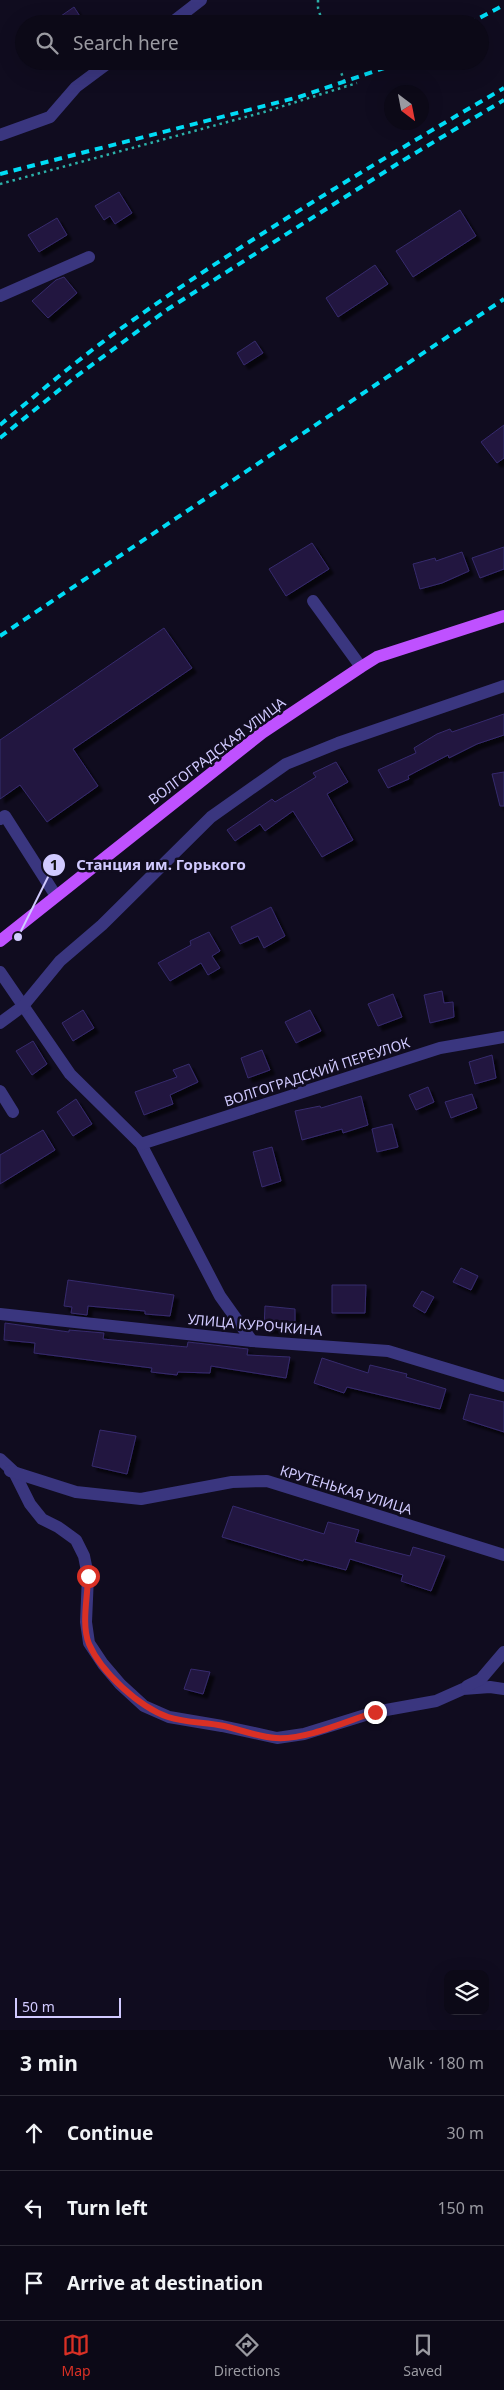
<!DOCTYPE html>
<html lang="en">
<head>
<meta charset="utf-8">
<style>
  :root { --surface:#0c0917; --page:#1a1724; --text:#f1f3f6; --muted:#9a9aa1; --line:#2c2a36; --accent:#d93025 }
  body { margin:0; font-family:"Noto Sans",sans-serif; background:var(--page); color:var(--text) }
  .controls { position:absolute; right:15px; bottom:15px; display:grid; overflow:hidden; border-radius:10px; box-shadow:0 5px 20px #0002 }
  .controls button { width:45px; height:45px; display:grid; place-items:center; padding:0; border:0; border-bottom:1px solid var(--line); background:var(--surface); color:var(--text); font:25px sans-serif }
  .compass { position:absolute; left:384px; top:85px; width:45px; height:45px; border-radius:50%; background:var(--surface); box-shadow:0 5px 20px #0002; rotate:148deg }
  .scale { position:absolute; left:15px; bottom:12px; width:106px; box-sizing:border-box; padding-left:5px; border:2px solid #d1caff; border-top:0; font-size:14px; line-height:18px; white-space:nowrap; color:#d1caff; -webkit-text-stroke:4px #100c1f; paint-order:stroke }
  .stop { position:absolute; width:15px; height:15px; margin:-11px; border:4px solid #d93025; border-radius:50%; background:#fff }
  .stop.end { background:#d93025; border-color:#fff; box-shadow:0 1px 5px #0008 }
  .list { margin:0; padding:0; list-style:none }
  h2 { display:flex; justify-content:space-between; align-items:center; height:65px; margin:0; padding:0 20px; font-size:21px }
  h2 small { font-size:16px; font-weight:400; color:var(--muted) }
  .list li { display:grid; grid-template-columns:32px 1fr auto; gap:15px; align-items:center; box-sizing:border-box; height:75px; padding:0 20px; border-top:1px solid var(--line) }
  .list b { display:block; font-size:19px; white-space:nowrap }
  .list em { font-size:16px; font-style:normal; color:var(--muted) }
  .icon { flex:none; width:28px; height:28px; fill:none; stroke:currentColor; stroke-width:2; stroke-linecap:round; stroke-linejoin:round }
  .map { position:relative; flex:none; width:504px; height:2030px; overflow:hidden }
  .search { position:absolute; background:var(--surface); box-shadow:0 5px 20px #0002; left:15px; right:15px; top:15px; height:55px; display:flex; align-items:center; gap:12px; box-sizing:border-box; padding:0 18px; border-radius:28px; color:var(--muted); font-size:19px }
  .sheet { height:290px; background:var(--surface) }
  nav { display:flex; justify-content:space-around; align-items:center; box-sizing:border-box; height:70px; border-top:1px solid var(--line); background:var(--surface); font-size:14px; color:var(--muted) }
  nav a { display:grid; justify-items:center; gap:2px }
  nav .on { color:var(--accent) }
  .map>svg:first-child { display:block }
  .building { fill:#201840; stroke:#372a6d; filter:url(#shadow) }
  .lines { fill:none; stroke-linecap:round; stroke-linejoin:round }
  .path { stroke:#2cb1aa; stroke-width:2.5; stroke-dasharray:2.5 4; stroke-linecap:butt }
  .minor { stroke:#3a367f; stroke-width:12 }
  .major { stroke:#bf51ff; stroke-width:12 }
  .rail { stroke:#00dcf5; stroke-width:4; stroke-dasharray:8 6; stroke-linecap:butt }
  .route { stroke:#d93025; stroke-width:6 }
  .labels { text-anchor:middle; stroke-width:5; stroke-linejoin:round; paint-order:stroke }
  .street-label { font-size:14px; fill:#d1caff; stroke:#100c1f }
  .leader { fill:none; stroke:#d1caff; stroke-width:2 }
  .callout-dot { fill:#d1caff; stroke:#100c1f; stroke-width:2 }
  .mark-label { font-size:15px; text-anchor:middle; font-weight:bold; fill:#111 }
  .callout-label { font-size:15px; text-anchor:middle; font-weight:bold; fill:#d1caff; stroke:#100c1f; stroke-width:5; stroke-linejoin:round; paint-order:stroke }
</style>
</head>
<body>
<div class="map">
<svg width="504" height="2030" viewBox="0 0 504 2030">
  <defs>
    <filter id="shadow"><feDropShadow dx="4.5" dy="4.5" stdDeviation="1" flood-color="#0009"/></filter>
  </defs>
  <rect width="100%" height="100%" fill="#100c1f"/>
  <g class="building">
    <polygon points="74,7 85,24 66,24 61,16"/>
    <polygon points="119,192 132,213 115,224 110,216 104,220 95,206"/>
    <polygon points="460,210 476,236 413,277 396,251"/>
    <polygon points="57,218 67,235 39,252 28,235"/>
    <polygon points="375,265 388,284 338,317 326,298"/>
    <polygon points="64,277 77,293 48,318 32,301 56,280"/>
    <polygon points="255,341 263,353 244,365 237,353"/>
    <polygon points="504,425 504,458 497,463 481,442"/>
    <polygon points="312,543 329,569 286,596 269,569"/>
    <polygon points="504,547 504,569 480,578 472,558"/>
    <polygon points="462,552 469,571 442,583 420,589 413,564 435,558 436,561"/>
    <polygon points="164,628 192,668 73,749 98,786 47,822 20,785 0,799 0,740"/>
    <polygon points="504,714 504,735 477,744 449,758 448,755 408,776 409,779 388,788 378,770 416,753 414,748 437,734 450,729 452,732"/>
    <polygon points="336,762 348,782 327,794 353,840 322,857 293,811 265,831 260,824 235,841 227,830 272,799 275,802 316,777 313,773"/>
    <polygon points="504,772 504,806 500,806 492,774"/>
    <polygon points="271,907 285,936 264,948 258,936 240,944 231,927"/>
    <polygon points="209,932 220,951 212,956 220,968 208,975 201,963 170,981 158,963 191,945 190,941"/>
    <polygon points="442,991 444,1003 453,1002 454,1017 430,1023 424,995"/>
    <polygon points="393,994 402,1017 378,1026 368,1004"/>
    <polygon points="83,1010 94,1028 73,1041 62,1023"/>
    <polygon points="310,1010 321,1031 296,1043 285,1022"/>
    <polygon points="33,1041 47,1064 32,1075 16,1051"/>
    <polygon points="262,1050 270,1070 248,1078 241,1058"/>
    <polygon points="492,1055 496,1078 475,1084 469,1062"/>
    <polygon points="189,1064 198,1082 170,1095 173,1104 144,1115 135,1092 177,1077 173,1070"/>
    <polygon points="428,1087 434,1102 416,1110 409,1095"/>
    <polygon points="472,1094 477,1108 451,1118 445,1102"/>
    <polygon points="361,1096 368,1125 343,1133 342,1129 302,1140 295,1111 320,1106 321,1108"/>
    <polygon points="76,1099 92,1124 73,1136 57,1112"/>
    <polygon points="392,1124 398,1147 377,1152 372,1129"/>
    <polygon points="43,1130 55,1150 0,1184 0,1155"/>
    <polygon points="272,1147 281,1181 262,1187 253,1152"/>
    <polygon points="461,1268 478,1276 471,1290 453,1282"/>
    <polygon points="68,1280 174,1295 170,1316 145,1314 145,1311 88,1306 87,1315 71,1313 72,1307 64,1306"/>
    <polygon points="332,1285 366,1285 365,1313 332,1313"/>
    <polygon points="422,1291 434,1297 425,1313 413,1306"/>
    <polygon points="265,1306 295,1309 295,1330 264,1329"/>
    <polygon points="5,1323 69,1332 69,1330 104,1333 103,1339 187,1347 188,1342 248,1349 247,1355 290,1357 286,1378 211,1366 210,1373 178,1372 177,1375 151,1372 152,1368 34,1353 35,1343 4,1340"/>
    <polygon points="322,1358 368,1373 370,1365 407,1374 406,1377 446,1389 440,1409 347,1387 344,1393 314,1383"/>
    <polygon points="470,1394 504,1402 504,1432 463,1419"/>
    <polygon points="100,1430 136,1436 127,1474 92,1466"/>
    <polygon points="233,1506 324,1534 328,1522 359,1530 355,1542 410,1556 413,1547 445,1556 431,1591 401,1581 403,1575 350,1559 346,1570 304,1559 303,1561 222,1537"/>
    <polygon points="191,1669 210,1672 203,1694 184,1689"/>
  </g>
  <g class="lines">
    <g class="path">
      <polyline points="318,0 318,8 323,24"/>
      <polyline points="337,61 346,86"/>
      <polyline points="0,184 264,112 357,83"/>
    </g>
    <g class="minor">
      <polyline points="170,24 201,0"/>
      <polyline points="0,135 50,117 76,87 111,61"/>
      <polyline points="0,296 89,257"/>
      <polyline points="313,601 361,667"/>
      <polyline points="0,819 5,816 56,896"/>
      <polyline points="0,972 70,1074 141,1144 220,1296 252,1341"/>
      <polyline points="0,1023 23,1006 60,961 102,925 211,817 286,764 338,743 504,686"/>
      <polyline points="0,1091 13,1112"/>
      <polyline points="141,1144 440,1048 504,1037"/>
      <polyline points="0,1314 252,1341 388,1351 504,1386"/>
      <polyline points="0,1459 14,1472 30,1504 42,1519 58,1527 76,1540 84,1556 88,1576 86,1622 89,1643 103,1664 120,1684 144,1706 169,1717 222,1726 277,1738 304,1734 375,1712 436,1701 463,1689 490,1687 504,1689"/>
      <polyline points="10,1471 76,1492 141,1499 232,1482 267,1481 504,1555"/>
      <polyline points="467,1686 481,1679 504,1652"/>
    </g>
    <polyline class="major" points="0,941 262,733 361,667 377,657 504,616"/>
    <g class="rail">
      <polyline points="468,24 504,5"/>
      <polyline points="0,174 299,97 384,68 397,61"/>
      <path d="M0,425C43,389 87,352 133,320C252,236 379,161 504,88"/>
      <polyline points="0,438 74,378 168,309 402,161 504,100"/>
      <polyline points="0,636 504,299"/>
    </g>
  </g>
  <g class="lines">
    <path class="route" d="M88,1576C88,1596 81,1624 89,1644C101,1672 139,1707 168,1717C186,1723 206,1722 224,1726C241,1730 259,1737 276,1738C306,1740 347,1721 375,1712"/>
  </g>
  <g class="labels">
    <g class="street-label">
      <text transform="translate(217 751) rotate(-37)" y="5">ВОЛГОГРАДСКАЯ УЛИЦА</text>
      <text transform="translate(317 1072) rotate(-18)" y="5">ВОЛГОГРАДСКИЙ ПЕРЕУЛОК</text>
      <text transform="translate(255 1325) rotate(5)" y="5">УЛИЦА КУРОЧКИНА</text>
      <text transform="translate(346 1490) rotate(17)" y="5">КРУТЕНЬКАЯ УЛИЦА</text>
    </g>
  </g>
  <path class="leader" d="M18 937L54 865"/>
  <g class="callout-dot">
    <circle cx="18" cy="937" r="5"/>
    <circle cx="54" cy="865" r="12"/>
  </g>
  <g class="mark-label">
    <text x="54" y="870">1</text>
  </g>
  <g class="callout-label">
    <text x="161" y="870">Станция им. Горького</text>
  </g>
</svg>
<div class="controls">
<button><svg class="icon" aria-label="layers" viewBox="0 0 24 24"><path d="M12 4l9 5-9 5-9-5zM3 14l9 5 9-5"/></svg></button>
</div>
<svg class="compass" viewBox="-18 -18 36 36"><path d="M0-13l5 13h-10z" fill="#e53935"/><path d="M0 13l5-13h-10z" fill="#9a9aa1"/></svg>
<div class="scale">50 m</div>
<div class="stop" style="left:88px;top:1576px"></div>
<div class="stop end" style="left:375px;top:1712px"></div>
<div class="search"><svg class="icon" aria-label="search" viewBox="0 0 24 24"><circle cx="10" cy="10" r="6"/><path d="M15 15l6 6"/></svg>Search here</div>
</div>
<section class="sheet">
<h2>3 min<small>Walk · 180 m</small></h2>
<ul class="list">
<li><svg class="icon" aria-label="ahead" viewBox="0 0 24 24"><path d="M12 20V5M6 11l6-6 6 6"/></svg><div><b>Continue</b></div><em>30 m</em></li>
<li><svg class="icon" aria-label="left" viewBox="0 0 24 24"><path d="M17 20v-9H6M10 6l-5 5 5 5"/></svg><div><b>Turn left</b></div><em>150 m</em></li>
<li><svg class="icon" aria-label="arrive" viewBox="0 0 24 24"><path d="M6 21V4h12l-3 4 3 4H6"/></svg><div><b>Arrive at destination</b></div></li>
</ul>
</section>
<nav>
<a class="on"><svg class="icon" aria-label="map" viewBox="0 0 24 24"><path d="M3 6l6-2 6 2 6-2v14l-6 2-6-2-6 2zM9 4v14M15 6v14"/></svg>Map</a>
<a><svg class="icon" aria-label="directions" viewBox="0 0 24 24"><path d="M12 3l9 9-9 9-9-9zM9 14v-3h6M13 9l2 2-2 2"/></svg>Directions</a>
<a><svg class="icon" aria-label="saved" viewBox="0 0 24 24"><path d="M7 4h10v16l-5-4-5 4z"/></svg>Saved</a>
</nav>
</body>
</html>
